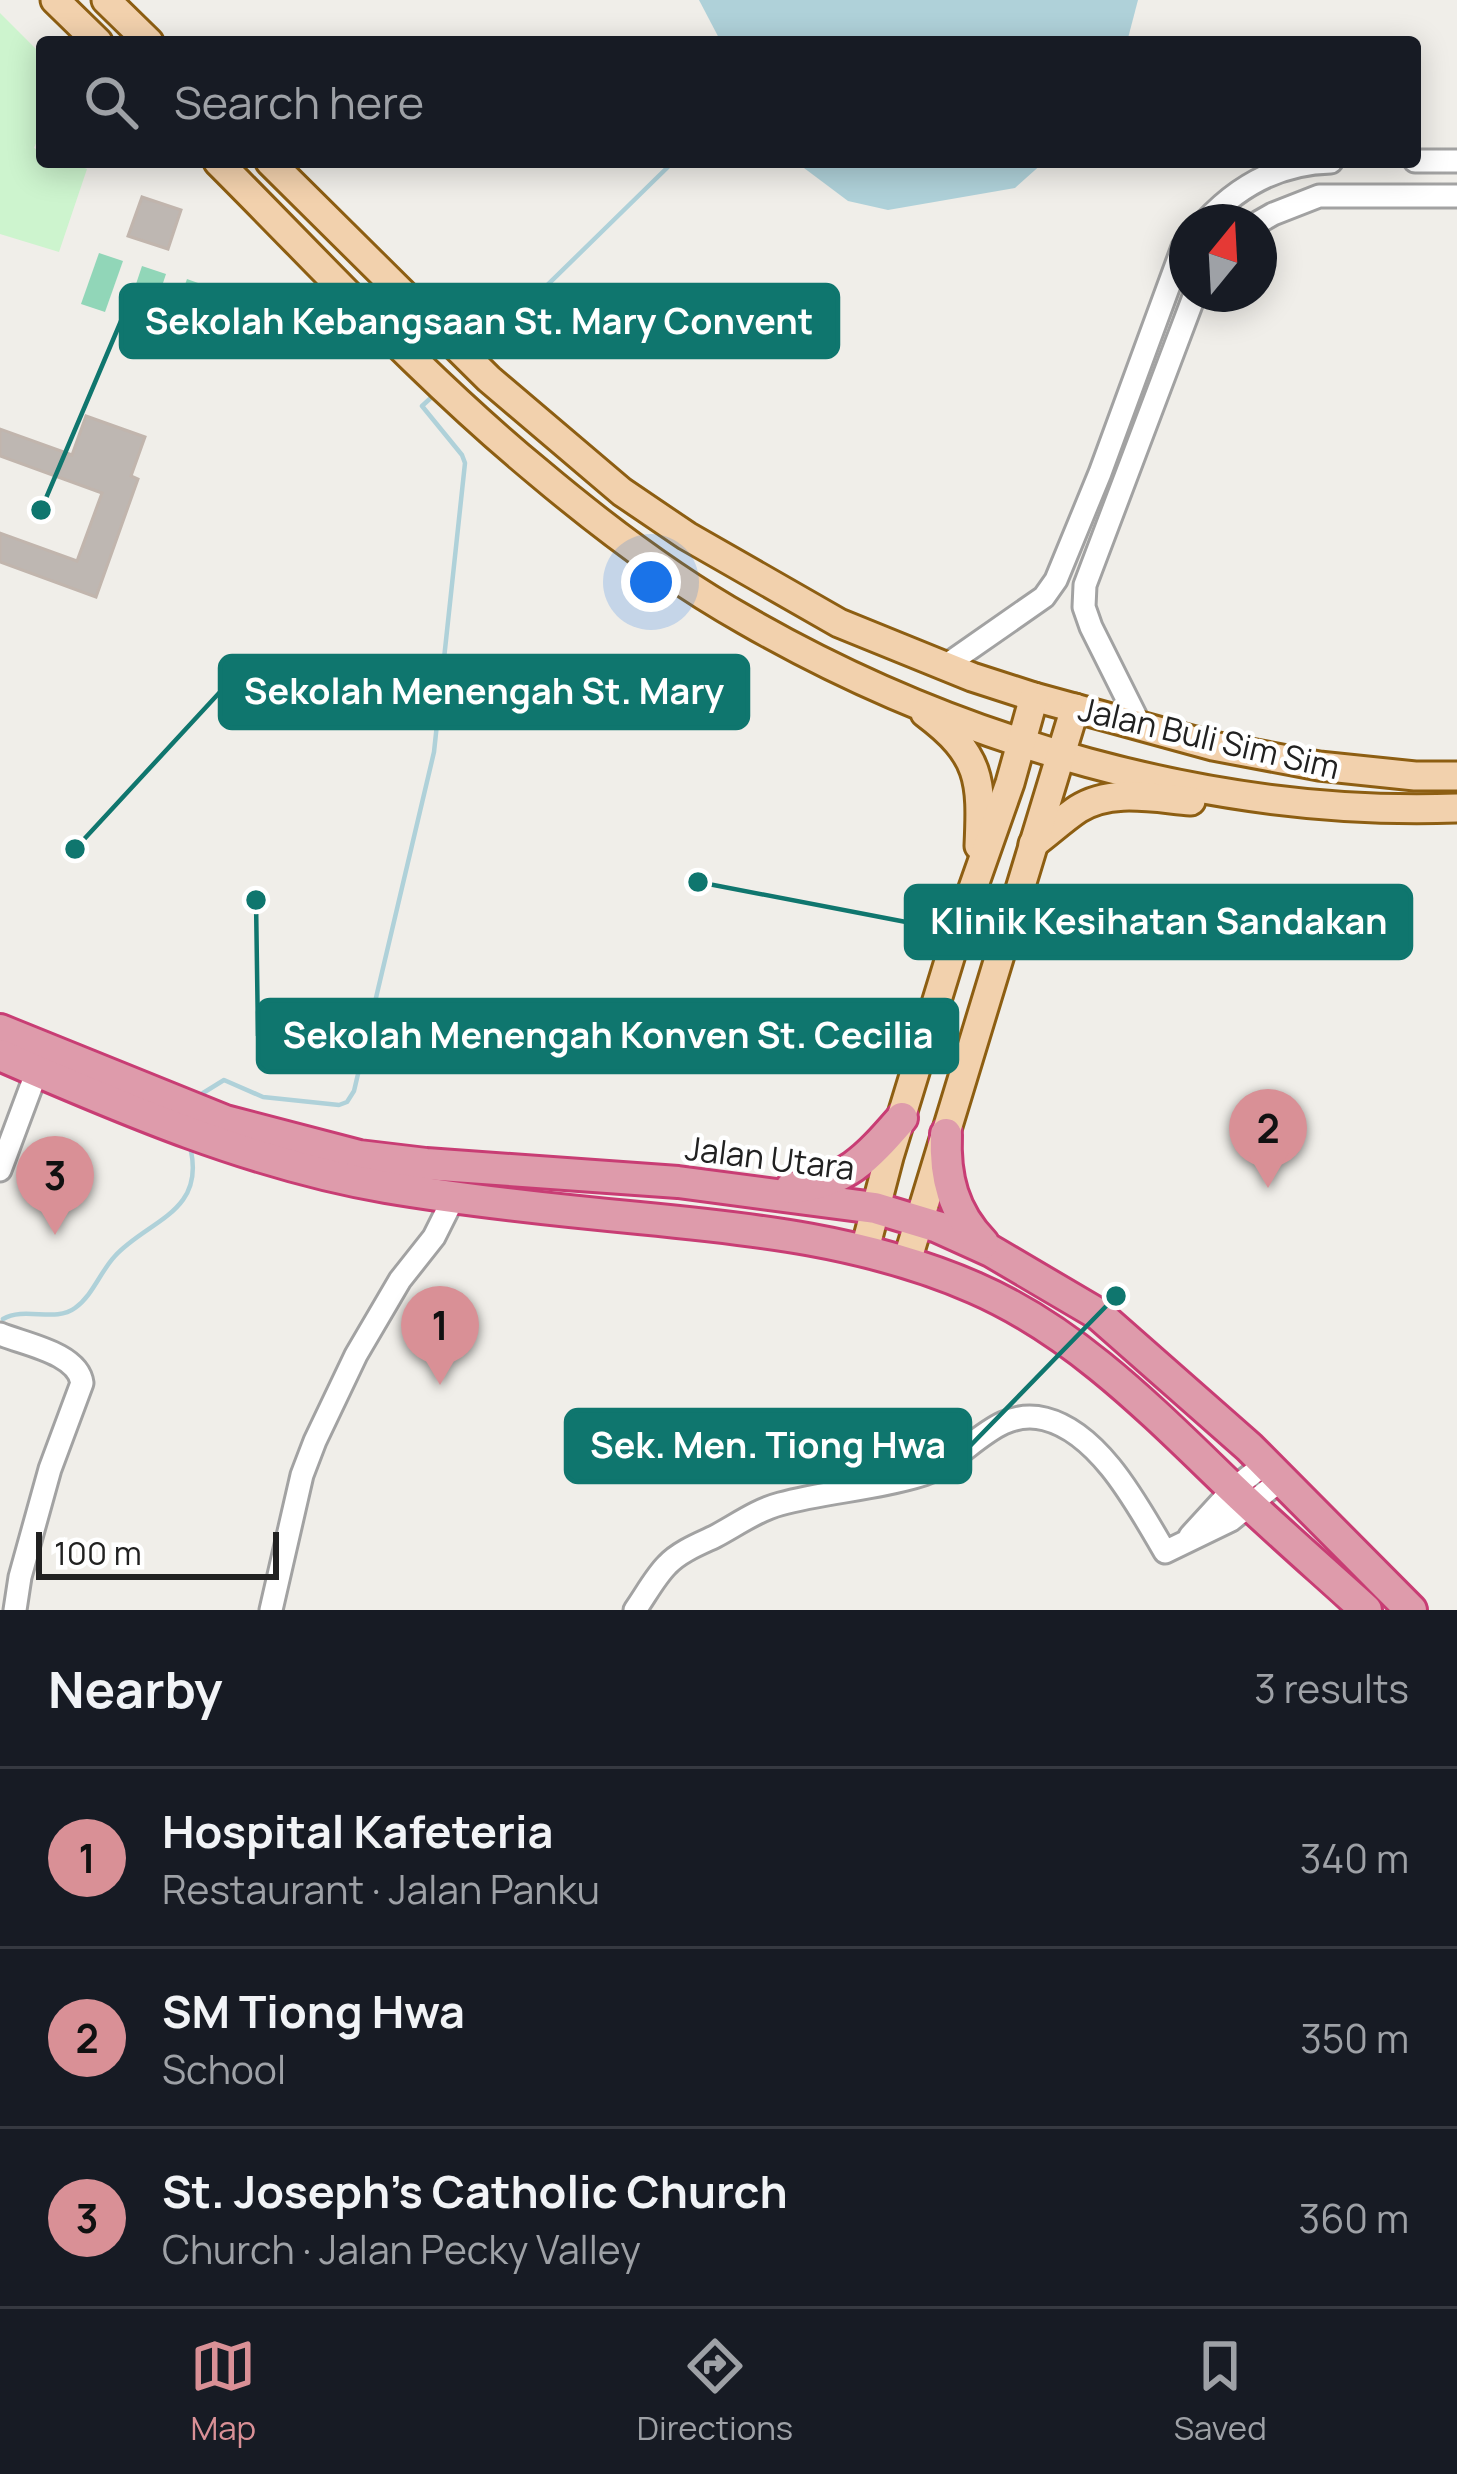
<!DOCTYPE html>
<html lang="en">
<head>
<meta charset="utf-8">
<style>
  :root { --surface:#171b24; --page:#20242c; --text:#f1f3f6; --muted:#9ea1a6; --line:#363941; --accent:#d99096 }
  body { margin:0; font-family:Manrope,sans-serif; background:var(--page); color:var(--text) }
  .compass { position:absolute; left:1169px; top:204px; width:108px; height:108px; border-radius:50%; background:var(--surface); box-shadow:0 6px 30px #0003; rotate:18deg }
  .scale { position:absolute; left:36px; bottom:30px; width:243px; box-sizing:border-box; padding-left:12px; border:6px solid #212121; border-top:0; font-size:33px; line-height:42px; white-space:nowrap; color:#212121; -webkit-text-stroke:9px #fff; paint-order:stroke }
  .you { position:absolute; left:651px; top:582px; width:42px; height:42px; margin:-30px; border:9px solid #fff; border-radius:50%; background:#1a73e8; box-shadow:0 0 0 18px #1a73e833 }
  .badge { display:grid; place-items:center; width:78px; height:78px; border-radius:50%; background:var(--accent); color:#111; font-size:39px; font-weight:700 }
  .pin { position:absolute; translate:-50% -99px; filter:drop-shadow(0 3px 6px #0008) }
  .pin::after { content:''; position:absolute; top:63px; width:42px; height:36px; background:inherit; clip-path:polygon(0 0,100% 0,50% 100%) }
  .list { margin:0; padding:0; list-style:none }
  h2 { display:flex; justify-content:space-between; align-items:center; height:156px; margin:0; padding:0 48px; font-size:51px }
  h2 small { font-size:39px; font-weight:400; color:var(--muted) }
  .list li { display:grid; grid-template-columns:78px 1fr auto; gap:36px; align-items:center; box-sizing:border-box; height:180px; padding:0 48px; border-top:3px solid var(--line) }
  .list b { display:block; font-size:45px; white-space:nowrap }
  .list p { margin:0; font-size:39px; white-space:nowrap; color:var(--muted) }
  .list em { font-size:39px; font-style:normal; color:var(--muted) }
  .icon { flex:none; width:66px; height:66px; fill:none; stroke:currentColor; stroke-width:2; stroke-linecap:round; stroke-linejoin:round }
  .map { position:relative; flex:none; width:1457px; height:1610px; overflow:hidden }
  .search { position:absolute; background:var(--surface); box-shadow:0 6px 30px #0003; left:36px; right:36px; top:36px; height:132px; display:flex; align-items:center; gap:30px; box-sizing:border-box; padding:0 42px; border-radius:12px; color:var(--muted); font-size:45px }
  .sheet { height:696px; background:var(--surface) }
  nav { display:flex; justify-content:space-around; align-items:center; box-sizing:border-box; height:168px; border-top:3px solid var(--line); background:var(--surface); font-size:33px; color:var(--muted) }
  nav a { display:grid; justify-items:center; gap:6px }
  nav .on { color:var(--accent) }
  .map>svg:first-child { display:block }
  .park { fill:#cdf4ce }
  .pitch { fill:#91d6b8 }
  .water { fill:#afd1d9 }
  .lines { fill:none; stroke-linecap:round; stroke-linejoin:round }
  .stream { stroke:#afd1d9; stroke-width:4.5 }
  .building { fill:#beb7b2; stroke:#c1b5ad; stroke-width:3 }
  .minor-casing { stroke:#a2a2a2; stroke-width:27 }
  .major-casing { stroke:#8d5e12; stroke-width:33 }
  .highway-casing { stroke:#c83d74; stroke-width:36 }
  .minor { stroke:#fff; stroke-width:21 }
  .major { stroke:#f2d1ad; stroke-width:27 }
  .highway { stroke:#de9bab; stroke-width:30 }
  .labels { text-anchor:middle; stroke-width:9; stroke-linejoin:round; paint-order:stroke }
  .street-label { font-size:33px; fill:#212121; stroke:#fff }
  .leader { fill:none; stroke:#0f766e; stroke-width:4.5 }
  .callout-dot { fill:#0f766e; stroke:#fff; stroke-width:4.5 }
  .callout { fill:#0f766e; stroke:#0f766e; stroke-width:4.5 }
  .callout-label { font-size:36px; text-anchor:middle; font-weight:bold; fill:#fff }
</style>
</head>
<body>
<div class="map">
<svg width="1457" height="1610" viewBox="0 0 1457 1610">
  <rect width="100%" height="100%" fill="#f0eee9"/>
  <polygon class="park" points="0,13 42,55 42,129 34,148 42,152 42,162 68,162 87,169 59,252 0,234"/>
  <g class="pitch">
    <polygon points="99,253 123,261 105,312 81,304"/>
    <polygon points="142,266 166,274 149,325 125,317"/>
    <polygon points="187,279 212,288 194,341 168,332"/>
  </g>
  <g class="water">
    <polygon points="699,0 1138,0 1127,42 721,42"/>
    <polygon points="796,162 1044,162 1015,188 888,210 848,201"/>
  </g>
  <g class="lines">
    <g class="stream">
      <polyline points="484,347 673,162"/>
      <polyline points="203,1093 224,1080 263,1097 339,1105 347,1102 354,1091 434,752 465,463 462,455 422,406 434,395"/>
      <path d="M3,1319C25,1306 55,1323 75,1308C93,1295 100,1272 115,1256C147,1221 204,1213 191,1151"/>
    </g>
  </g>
  <g class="building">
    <polygon points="142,197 181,210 168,249 128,236"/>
    <polygon points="86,416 145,437 131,476 138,479 96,597 0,562 0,533 77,561 102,493 0,456 0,429 72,455"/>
  </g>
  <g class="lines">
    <defs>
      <g id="minor">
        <polyline points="1415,161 1457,161"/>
        <path d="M1205,222C1239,185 1281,163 1331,162"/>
        <polyline points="1259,222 1273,214 1319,196 1457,196"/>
        <polyline points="945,666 1044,597 1056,580 1100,473 1183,247 1187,243"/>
        <polyline points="1141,727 1091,627 1084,607 1085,585 1195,294"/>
        <polyline points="0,1170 37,1071"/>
        <path d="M0,1334C24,1344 78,1353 82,1383L50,1469L20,1577L15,1610"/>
        <polyline points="1190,1536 1233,1489 1265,1464"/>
        <polyline points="271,1610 302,1475 315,1441 356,1355 400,1280 434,1237 454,1197"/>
        <path d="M635,1610C645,1596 655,1577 667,1565C679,1552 699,1544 714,1537C735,1526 757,1510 780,1504C827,1491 878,1489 924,1474C967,1459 995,1406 1045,1419C1100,1433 1138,1506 1165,1552L1231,1520L1282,1479"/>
      </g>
      <g id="major">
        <polyline points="55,0 98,42"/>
        <polyline points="106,0 149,42"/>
        <path d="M218,162C323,267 423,377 538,472C602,526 672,579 745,620C955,741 1213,817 1457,808"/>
        <polyline points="270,162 489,379 622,492 687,536 839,623 972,677 1034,697 1213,746 1319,766 1415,776 1457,776"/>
        <path d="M925,713C981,755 982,780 979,846"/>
        <path d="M1033,844C1048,833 1063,819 1078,809C1111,788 1154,798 1191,801"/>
        <polyline points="865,1249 889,1157 960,925 1010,783 1034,697"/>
        <polyline points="907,1261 1075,708"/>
      </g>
      <g id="highway">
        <polyline points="0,1030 225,1121 359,1156 426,1164 678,1182 875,1208 938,1227 991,1251 1098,1314 1249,1447 1411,1610"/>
        <path d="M0,1055C124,1109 252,1164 386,1187C469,1201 554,1210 639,1218C753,1229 868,1241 975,1288C1076,1332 1153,1412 1231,1487C1275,1529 1321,1569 1366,1610"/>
        <path d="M946,1134C944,1177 953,1212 983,1243"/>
        <path d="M791,1188C847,1182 867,1158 902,1118"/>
      </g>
    </defs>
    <use href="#minor" class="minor-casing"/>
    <use href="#major" class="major-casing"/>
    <use href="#highway" class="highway-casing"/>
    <use href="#minor" class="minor"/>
    <use href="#major" class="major"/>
    <use href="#highway" class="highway"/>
  </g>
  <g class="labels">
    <g class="street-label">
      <text transform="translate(1209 738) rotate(13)" y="12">Jalan Buli Sim Sim</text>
      <text transform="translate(770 1158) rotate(7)" y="12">Jalan Utara</text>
    </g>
  </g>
  <path class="leader" d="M41 510L121 321M75 849L220 692M698 882L906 922M256 900L258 1036M1116 1296L970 1446"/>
  <g class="callout-dot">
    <circle cx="41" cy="510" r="12"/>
    <circle cx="75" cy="849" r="12"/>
    <circle cx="698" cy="882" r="12"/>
    <circle cx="256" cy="900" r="12"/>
    <circle cx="1116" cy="1296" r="12"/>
  </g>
  <g class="callout">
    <rect x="121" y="285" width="717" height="72" rx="12"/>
    <rect x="220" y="656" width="528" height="72" rx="12"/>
    <rect x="906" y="886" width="505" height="72" rx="12"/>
    <rect x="258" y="1000" width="699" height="72" rx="12"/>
    <rect x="566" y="1410" width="404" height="72" rx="12"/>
  </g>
  <g class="callout-label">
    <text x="479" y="334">Sekolah Kebangsaan St. Mary Convent</text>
    <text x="484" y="704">Sekolah Menengah St. Mary</text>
    <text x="1159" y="934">Klinik Kesihatan Sandakan</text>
    <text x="608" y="1048">Sekolah Menengah Konven St. Cecilia</text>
    <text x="768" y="1458">Sek. Men. Tiong Hwa</text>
  </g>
</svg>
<svg class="compass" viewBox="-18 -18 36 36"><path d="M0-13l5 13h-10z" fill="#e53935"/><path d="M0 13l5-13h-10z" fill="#9ea1a6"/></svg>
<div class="scale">100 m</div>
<div class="you"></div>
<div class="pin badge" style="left:440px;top:1385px">1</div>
<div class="pin badge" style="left:1268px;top:1188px">2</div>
<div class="pin badge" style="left:55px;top:1235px">3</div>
<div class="search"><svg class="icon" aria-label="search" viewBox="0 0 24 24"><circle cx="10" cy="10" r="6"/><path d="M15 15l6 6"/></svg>Search here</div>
</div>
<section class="sheet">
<h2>Nearby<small>3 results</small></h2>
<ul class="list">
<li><span class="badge">1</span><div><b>Hospital Kafeteria</b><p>Restaurant · Jalan Panku</p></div><em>340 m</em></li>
<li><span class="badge">2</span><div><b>SM Tiong Hwa</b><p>School</p></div><em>350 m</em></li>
<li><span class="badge">3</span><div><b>St. Joseph's Catholic Church</b><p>Church · Jalan Pecky Valley</p></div><em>360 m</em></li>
</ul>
</section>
<nav>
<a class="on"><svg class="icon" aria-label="map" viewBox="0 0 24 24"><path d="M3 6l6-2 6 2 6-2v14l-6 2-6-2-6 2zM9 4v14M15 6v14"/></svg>Map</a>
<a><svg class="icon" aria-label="directions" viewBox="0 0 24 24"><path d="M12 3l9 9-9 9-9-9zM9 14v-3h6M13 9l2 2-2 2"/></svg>Directions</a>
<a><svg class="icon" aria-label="saved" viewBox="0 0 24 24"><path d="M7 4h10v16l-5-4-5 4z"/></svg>Saved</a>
</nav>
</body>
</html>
